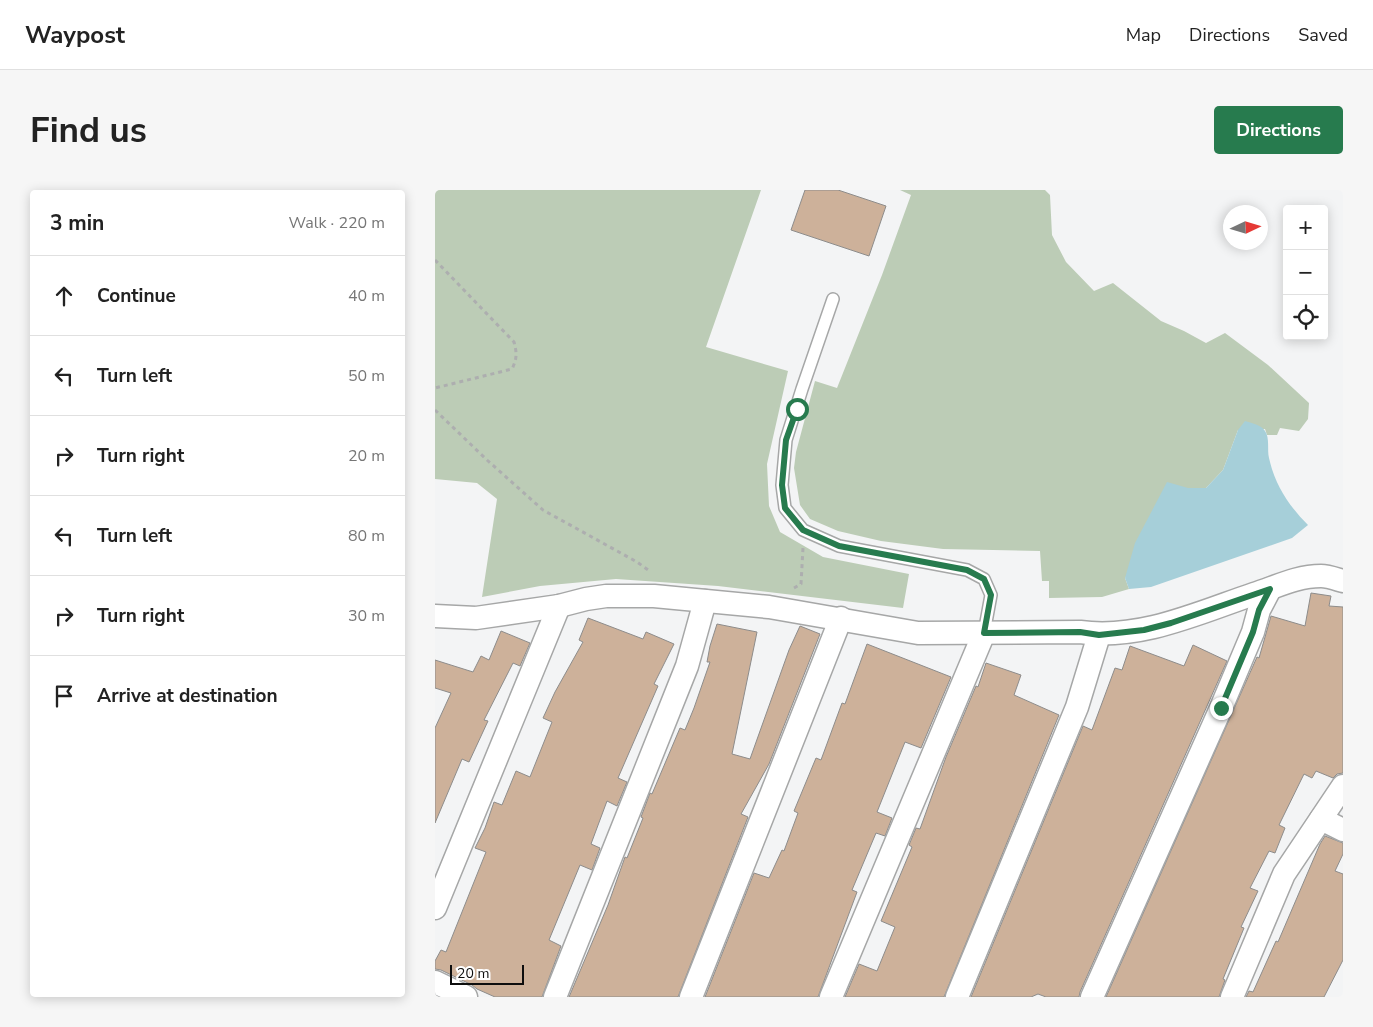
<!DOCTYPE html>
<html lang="en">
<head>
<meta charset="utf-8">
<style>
  :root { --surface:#fff; --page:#f6f6f6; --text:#222; --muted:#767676; --line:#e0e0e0; --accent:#277b4e }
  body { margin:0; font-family:"Nunito Sans",sans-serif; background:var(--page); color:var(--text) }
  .controls { position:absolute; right:15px; top:15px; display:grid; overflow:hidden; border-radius:5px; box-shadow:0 2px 12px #0003 }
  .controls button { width:45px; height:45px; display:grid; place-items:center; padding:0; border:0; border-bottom:1px solid var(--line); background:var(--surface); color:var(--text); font:25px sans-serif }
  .compass { position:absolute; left:788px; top:15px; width:45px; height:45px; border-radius:50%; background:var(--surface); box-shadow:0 2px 12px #0003; rotate:86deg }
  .scale { position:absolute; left:15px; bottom:12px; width:74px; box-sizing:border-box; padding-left:5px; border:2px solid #0e0e0e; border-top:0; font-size:14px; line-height:18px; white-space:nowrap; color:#0e0e0e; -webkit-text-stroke:4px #fff; paint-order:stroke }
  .stop { position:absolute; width:15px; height:15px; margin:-11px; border:4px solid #277b4e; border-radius:50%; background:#fff }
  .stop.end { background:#277b4e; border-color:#fff; box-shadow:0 1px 5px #0008 }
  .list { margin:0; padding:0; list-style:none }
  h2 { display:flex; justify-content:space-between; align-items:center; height:65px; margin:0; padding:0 20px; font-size:21px }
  h2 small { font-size:16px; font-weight:400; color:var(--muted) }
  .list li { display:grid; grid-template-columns:32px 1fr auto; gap:15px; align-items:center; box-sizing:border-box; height:80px; padding:0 20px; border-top:1px solid var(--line) }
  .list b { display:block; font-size:19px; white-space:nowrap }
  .list em { font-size:16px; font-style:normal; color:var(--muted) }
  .icon { flex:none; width:28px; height:28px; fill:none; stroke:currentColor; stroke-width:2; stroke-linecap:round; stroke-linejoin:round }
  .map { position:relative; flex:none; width:908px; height:807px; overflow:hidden; border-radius:5px }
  header { display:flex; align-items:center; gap:30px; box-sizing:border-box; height:70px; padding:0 25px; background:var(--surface); border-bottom:1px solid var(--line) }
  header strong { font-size:24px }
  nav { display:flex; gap:28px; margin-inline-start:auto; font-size:18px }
  .intro { display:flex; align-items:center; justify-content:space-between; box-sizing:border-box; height:120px; padding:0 30px }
  h1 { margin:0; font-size:35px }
  .button { padding:12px 22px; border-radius:5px; background:var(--accent); color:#fff; font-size:18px; font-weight:700 }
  main { display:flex; gap:30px; padding:0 30px }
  aside { flex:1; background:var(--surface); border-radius:5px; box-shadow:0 2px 12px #0003 }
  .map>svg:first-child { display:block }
  .green { fill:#bcccb6 }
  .water { fill:#a6cfd9 }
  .building { fill:#cdb19a; stroke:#8d8c8b }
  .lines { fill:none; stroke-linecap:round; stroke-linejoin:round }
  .service-casing { stroke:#a6a7a7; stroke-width:14 }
  .minor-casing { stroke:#a6a7a7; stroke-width:25 }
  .path { stroke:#adaeaf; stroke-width:3; stroke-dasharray:4 4; stroke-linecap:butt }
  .service { stroke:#fff; stroke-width:11 }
  .minor { stroke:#fff; stroke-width:22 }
  .route { stroke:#277b4e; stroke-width:6 }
</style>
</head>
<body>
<header>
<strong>Waypost</strong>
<nav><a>Map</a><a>Directions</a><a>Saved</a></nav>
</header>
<div class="intro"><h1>Find us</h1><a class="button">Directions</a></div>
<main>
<aside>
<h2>3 min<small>Walk · 220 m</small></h2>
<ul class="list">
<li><svg class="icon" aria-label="ahead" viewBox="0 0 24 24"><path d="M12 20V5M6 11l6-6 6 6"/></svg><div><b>Continue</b></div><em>40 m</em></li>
<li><svg class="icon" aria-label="left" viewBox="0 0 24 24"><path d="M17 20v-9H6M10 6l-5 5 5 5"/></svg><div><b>Turn left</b></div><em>50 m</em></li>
<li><svg class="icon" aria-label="right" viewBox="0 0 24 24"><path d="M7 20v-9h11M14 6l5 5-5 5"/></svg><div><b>Turn right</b></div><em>20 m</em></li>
<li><svg class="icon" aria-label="left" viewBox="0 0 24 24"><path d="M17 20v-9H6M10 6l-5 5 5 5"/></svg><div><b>Turn left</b></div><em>80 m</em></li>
<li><svg class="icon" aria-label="right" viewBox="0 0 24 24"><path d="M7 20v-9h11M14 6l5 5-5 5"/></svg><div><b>Turn right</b></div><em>30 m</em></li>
<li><svg class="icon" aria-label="arrive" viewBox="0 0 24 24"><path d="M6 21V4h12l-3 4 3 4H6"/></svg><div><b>Arrive at destination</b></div></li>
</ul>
</aside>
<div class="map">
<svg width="908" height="807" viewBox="0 0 908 807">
  <rect width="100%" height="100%" fill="#f3f4f5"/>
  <g class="green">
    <polygon points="0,0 326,0 271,157 353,181 332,274 334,316 345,342 388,367 474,384 468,418 283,396 181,389 105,396 47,407 62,309 42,293 0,289"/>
    <polygon points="465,0 610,0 615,5 617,45 631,72 659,101 678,93 726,131 749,141 771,153 790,143 833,175 874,213 873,229 864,241 845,238 842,245 832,245 830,239 803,240 788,280 771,298 753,298 690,388 694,399 667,407 614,408 614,391 607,391 605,361 508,359 446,351 403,341 375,329 365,315 359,278 361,262 380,191 402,198 447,85 476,5"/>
  </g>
  <path class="water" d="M810,231C816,233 827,235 830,241C835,248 832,260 834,268C840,295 854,316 873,335L857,348L716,397L694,399L690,388L700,353L732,292L753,298H771L788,280L803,240Z"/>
  <g class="building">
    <polygon points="370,0 403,0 451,16 434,66 356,40"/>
    <polygon points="876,403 896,406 894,416 908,417 908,583 902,584 898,588 881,581 877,588 869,584 844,635 850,638 840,663 834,661 815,698 823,701 806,737 809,738 788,789 790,790 784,807 671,807 822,467 824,468 836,426 870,436"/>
    <polygon points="153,428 208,449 211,442 239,454 219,494 223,496 183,588 192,592 182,616 172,611 156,654 165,658 157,680 145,675 114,750 126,756 107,807 60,807 42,799 37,795 6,780 0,779 0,771 6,760 11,762 51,662 40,658 50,638 59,612 67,615 81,581 95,587 117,532 108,528 120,502 148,452 144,450"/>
    <polygon points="282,434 322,442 297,564 315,569 354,460 365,436 385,444 334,574 306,624 313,627 243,807 134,807 173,715 190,667 192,668 208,628 206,627 215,603 217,604 245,538 250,540 259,518 275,472 272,472 275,456"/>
    <polygon points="66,441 95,453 85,476 78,473 49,530 53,531 34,572 27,569 0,633 0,538 16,503 0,498 0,470 38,482 46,466 54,470"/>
    <polygon points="432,454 516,487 486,558 470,552 442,622 457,628 450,646 441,643 417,700 422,702 383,807 270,807 319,683 334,688 347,660 349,661 363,623 359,621 381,568 386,570 407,513 410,514"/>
    <polygon points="758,455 792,471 645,802 644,807 611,807 603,804 596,807 536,807 648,536 657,540 680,478 687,480 695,456 749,476"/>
    <polygon points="551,473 586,485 579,505 624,525 509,807 410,807 424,774 442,781 460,737 446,731 477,657 474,655 481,638 485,639 511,567 541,496 543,497"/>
    <polygon points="890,646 908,653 908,664 900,681 908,684 908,770 889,807 811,807 814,801 818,802 841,751 843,752 885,654"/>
  </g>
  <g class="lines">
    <defs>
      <polyline id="service" points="398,109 367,199 351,250 347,295 350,318 368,340 404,356 532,380 549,389 556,405 549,443"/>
      <g id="minor">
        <path d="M0,426L41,428L124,416L151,409L171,406H219L334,417L483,443L645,442C706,450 763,423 819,404C841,397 862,386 886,386C893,386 901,389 908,391"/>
        <polyline points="886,629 908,640"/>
        <polyline points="0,718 124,416"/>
        <polyline points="0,792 31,807"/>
        <polyline points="120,807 252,476 270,411"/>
        <polyline points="256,807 406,428"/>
        <polyline points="396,807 549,443"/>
        <polyline points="522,807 642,517 664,445"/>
        <polyline points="657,807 786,518 818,442 824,420 835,399"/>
        <polyline points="797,807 849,684 908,596"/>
      </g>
    </defs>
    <use href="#service" class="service-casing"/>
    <use href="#minor" class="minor-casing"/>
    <g class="path">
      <path d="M0,70L79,152C82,163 82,169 77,179L0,198"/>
      <polyline points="0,220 52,270 108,320 202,372 216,382"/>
      <polyline points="359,398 366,394 368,358"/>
    </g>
    <use href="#service" class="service"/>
    <use href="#minor" class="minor"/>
  </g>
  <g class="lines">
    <polyline class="route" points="362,219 351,250 347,295 350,318 368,340 404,356 532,380 549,389 556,405 549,443 645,442 664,445 709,440 736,433 835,399 824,420 818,442 786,518"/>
  </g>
</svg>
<div class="controls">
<button>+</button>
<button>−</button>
<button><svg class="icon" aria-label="locate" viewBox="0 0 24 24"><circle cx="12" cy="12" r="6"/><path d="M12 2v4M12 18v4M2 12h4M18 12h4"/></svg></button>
</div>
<svg class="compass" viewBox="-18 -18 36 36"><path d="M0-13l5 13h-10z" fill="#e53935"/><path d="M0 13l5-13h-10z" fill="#767676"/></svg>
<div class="scale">20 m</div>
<div class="stop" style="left:362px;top:219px"></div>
<div class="stop end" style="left:786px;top:518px"></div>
</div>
</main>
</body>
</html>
